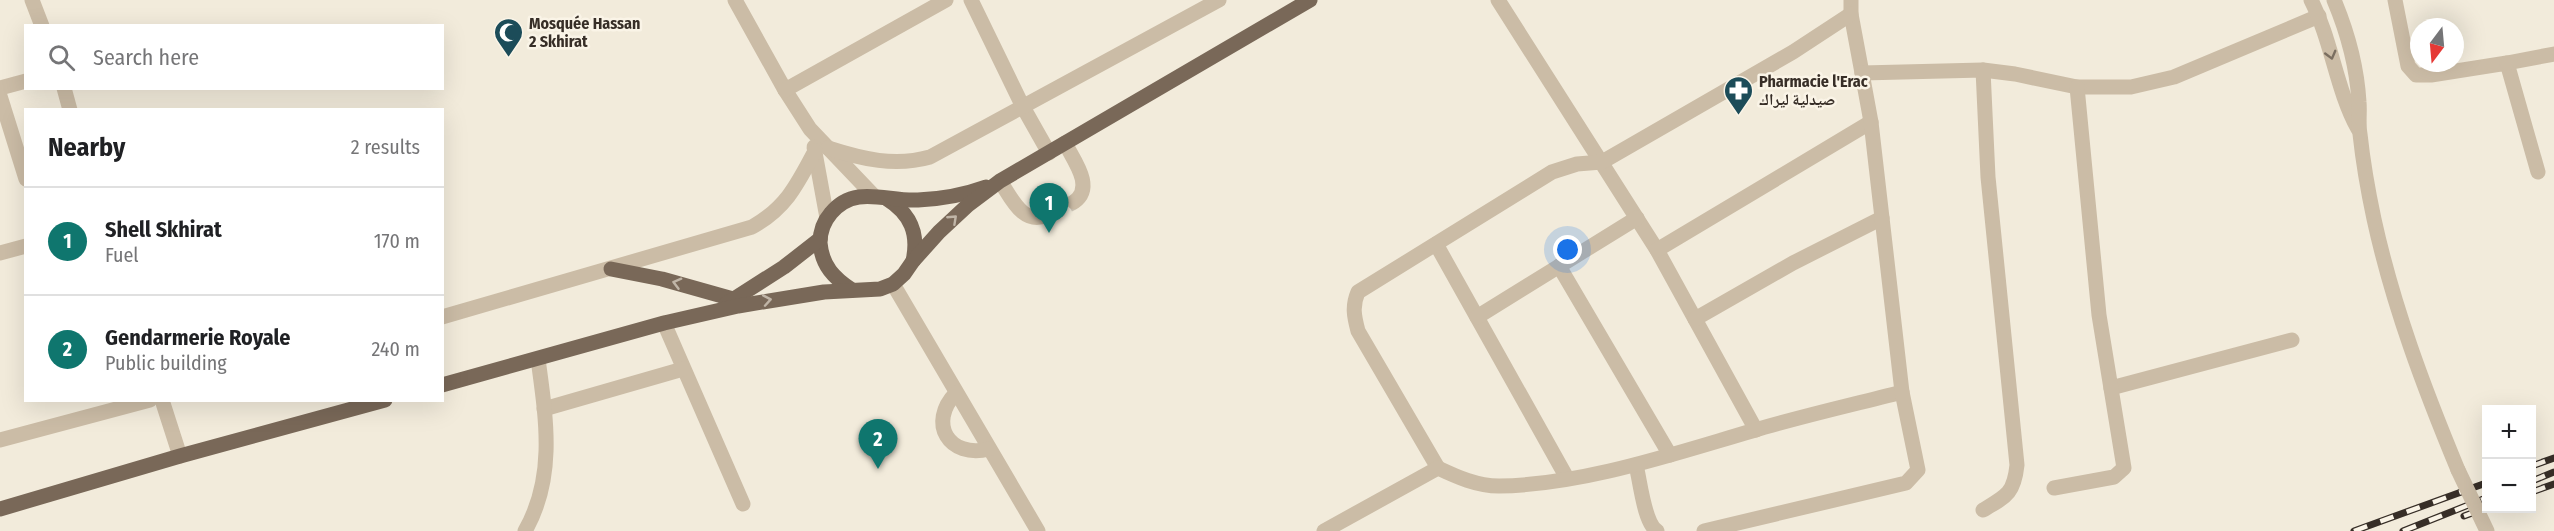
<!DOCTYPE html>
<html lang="en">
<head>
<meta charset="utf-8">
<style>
  :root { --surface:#fff; --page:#f6f6f6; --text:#202124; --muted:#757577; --line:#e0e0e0; --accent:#0f766e }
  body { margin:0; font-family:"Fira Sans Condensed","Noto Naskh Arabic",sans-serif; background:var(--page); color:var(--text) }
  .controls { position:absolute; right:18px; bottom:18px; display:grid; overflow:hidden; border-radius:0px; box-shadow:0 6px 24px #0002 }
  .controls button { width:54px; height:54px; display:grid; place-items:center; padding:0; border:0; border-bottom:2px solid var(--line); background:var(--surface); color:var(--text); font:30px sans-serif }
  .compass { position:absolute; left:2410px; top:18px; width:54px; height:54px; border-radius:50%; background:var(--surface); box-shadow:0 6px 24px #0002; rotate:196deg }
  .you { position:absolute; left:1568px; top:250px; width:21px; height:21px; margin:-15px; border:4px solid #fff; border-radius:50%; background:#1a73e8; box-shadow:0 0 0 9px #1a73e833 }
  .badge { display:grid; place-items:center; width:39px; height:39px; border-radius:50%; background:var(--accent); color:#fff; font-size:20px; font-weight:700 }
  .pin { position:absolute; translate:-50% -50px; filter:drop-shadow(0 2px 3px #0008) }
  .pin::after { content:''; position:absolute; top:32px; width:21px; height:18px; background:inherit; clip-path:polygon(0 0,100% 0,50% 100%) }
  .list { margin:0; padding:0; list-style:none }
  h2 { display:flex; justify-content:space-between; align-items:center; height:78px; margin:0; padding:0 24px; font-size:26px }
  h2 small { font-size:20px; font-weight:400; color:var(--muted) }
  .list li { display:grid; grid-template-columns:39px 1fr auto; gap:18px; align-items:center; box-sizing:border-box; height:108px; padding:0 24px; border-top:2px solid var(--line) }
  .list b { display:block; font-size:22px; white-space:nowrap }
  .list p { margin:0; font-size:20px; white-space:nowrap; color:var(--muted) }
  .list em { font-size:20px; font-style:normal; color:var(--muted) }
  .icon { flex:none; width:33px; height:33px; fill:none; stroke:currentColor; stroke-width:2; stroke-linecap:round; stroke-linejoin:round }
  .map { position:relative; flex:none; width:2554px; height:531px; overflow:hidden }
  .search { position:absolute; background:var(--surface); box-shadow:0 6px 24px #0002; left:24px; top:24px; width:420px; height:66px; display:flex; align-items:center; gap:15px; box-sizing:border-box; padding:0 21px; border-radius:0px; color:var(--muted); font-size:22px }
  .panel { position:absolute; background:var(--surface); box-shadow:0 6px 24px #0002; left:24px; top:108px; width:420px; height:294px; border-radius:0px }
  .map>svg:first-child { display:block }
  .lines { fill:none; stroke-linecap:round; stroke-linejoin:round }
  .minor-tunnel { stroke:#cdc5b7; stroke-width:15; stroke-dasharray:15 8; stroke-linecap:butt }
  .minor { stroke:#cbbca6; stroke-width:15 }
  .major { stroke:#796858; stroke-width:15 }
  .rail-casing { stroke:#372e27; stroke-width:7 }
  .rail { stroke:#faf4e7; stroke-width:4.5; stroke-dasharray:14; stroke-linecap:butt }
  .minor-bridge { stroke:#cbbca6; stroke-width:15 }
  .oneway { stroke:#7a6e60 }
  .oneway2 { stroke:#c0b5a7 }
  .labels { text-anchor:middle; stroke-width:5; stroke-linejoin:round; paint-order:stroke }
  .poi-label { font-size:16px; font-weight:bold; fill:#372e27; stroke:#faf4e7; text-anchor:start }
</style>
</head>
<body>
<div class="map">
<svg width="2554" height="531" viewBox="0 0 2554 531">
  <rect width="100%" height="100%" fill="#f2ebdb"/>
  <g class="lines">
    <polyline class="minor-tunnel" points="1048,215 1074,202"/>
    <g class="minor">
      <polyline points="32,0 42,26"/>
      <polyline points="735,0 785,90 810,129 873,195"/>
      <polyline points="971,0 1023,107 1049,153"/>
      <polyline points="1498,0 1657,250 1756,430"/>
      <polyline points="1851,0 1851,14 1862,73 1983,70 2015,74 2077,87 2131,87 2174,77 2319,16"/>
      <path d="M2311,0C2332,41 2336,89 2358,129"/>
      <path d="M2334,0C2347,31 2357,68 2359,102C2360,112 2358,123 2360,134C2363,162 2368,191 2374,219C2393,306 2424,388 2458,470"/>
      <polyline points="2395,0 2408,66 2416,75 2431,75 2507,63 2538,172"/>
      <polyline points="2507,63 2554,54"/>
      <path d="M1983,70L1988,177L2017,465C2014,493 2007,496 1983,510"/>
      <polyline points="0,88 26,81"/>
      <polyline points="64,88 70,110"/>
      <polyline points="785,90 946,0"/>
      <polyline points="0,96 26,179"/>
      <path d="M1065,143C1074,161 1095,187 1074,202"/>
      <polyline points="814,147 827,218"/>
      <path d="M828,148C862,159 895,167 930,157L1219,0"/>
      <path d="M1000,181C1012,199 1023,226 1048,215"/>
      <polyline points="1436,244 1567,478"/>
      <polyline points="1657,250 1871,122"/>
      <polyline points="0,253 26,246"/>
      <polyline points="1559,266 1670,455"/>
      <polyline points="893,284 1038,531"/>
      <path d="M442,317L752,227C786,208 797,185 815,151"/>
      <polyline points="1477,317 1637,218"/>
      <polyline points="1695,319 1793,263 1882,218"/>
      <polyline points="664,323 743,504"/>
      <polyline points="2111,388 2292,340"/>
      <path d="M956,393C927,423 949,459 989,449"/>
      <polyline points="162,400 180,456"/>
      <polyline points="544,409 683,369"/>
      <polyline points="0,440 150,400"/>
      <path d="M1636,465C1640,480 1644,523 1657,531"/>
      <path d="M1438,468L1358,331C1354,316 1352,306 1358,292L1552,172L1577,164L1602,162L1793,52L1851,14"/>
      <polyline points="2054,488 2114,477 2124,468 2099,315 2077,87"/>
      <path d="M525,531C556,477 546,418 538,359"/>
      <path d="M1324,531L1438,468C1457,477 1477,486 1499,486C1582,485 1673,454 1752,431C1802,416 1852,405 1902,392"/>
      <polyline points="1704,531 1906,483 1918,470 1902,392 1871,122 1862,73"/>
    </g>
    <g class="major">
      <path d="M887,199C911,214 919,234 913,261"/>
      <polyline points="611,269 662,279 733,299"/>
      <path d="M852,290C834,278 822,266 820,243C820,232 824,221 831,213C855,184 887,202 918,200C941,199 964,195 986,187"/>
      <polyline points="726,304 784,267 820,239"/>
      <polyline points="442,385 664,323 738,306 824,292 880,289 893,284 904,274 913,261 939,232 968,205 1000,181 1310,0"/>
      <polyline points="0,509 180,456 385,400"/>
    </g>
    <defs>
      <g id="rail">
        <polyline points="2532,466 2554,458"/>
        <polyline points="2532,481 2554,472"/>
        <polyline points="2532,492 2554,484"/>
        <polyline points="2464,516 2486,508"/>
        <polyline points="2354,531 2486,483"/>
        <polyline points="2403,531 2486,498"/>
      </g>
    </defs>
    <use href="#rail" class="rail-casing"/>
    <use href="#rail" class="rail"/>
    <polyline class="minor-bridge" points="2458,470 2487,531"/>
  </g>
  <defs><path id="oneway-chevron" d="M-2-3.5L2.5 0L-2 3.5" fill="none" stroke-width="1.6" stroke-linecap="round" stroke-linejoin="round" transform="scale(1.5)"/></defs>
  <use class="oneway" href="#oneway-chevron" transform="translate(2331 55) rotate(75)"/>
  <g class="oneway2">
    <use href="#oneway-chevron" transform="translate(953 219) rotate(-43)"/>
    <use href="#oneway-chevron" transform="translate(677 283) rotate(-165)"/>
    <use href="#oneway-chevron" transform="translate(767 300) rotate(-10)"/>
  </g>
  <defs>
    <symbol id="mosque-pin" viewBox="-11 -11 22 30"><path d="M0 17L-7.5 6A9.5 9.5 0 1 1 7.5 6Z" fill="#1c4c59" stroke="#faf4e7"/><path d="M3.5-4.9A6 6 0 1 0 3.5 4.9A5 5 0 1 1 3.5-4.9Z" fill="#fff"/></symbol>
    <symbol id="pharmacy-pin" viewBox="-11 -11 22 30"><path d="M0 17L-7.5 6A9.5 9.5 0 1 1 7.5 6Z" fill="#1c4c59" stroke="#faf4e7"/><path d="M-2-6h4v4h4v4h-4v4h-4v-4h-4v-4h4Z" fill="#fff"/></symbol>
  </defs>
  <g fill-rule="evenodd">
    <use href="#mosque-pin" x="492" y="16" width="33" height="45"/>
    <use href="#pharmacy-pin" x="1722" y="74" width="33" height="45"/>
  </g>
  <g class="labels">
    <g class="poi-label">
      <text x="529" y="29">Mosquée Hassan<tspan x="529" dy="18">2 Skhirat</tspan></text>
      <text x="1759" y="87">Pharmacie l'Erac<tspan x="1759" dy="18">صيدلية ليراك</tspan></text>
    </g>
  </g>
</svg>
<div class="controls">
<button>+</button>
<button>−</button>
</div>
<svg class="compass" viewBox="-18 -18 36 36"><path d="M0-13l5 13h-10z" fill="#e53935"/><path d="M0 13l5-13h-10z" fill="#757577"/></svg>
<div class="you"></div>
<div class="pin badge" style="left:1049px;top:233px">1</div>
<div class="pin badge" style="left:878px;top:469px">2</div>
<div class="search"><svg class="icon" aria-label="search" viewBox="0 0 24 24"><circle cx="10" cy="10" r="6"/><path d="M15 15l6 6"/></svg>Search here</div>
<section class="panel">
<h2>Nearby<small>2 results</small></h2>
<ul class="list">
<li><span class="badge">1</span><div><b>Shell Skhirat</b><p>Fuel</p></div><em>170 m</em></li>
<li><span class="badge">2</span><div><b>Gendarmerie Royale</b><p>Public building</p></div><em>240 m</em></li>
</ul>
</section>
</div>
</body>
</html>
